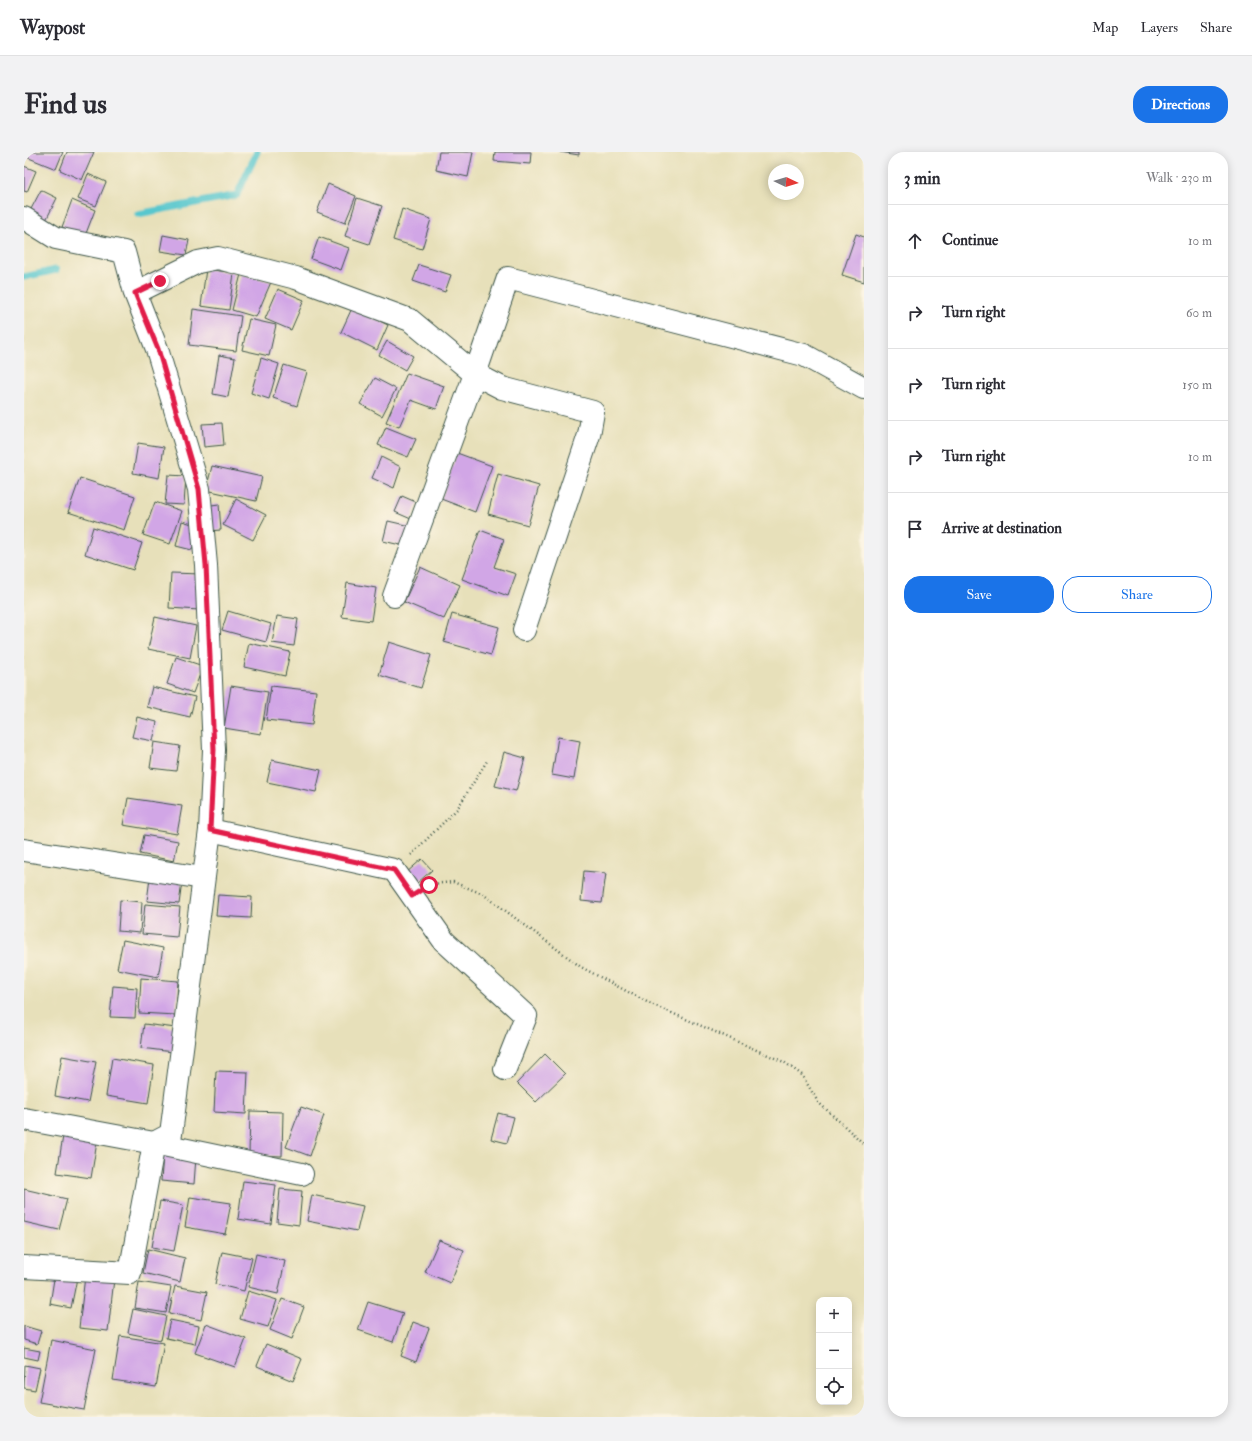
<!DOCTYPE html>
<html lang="en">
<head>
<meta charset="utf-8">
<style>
  :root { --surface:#fff; --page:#f2f2f3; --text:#2b2b33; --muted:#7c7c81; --line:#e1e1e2; --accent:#1a73e8 }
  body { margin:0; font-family:"IM FELL Double Pica",serif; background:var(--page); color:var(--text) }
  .controls { position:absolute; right:12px; bottom:12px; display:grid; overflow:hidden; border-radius:8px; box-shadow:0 2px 10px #0003 }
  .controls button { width:36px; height:36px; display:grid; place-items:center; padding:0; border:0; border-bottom:1px solid var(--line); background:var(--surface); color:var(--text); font:20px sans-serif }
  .compass { position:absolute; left:744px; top:12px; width:36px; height:36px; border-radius:50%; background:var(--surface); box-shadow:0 2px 10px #0003; rotate:94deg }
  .stop { position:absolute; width:12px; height:12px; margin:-9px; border:3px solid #e11d48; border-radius:50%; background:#fff }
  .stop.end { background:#e11d48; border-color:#fff; box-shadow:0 1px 4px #0008 }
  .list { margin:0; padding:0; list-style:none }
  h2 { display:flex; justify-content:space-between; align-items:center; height:52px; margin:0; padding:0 16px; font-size:17px }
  h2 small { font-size:13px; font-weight:400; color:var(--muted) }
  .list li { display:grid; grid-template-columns:26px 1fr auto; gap:12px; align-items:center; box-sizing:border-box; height:72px; padding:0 16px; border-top:1px solid var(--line) }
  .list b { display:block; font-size:15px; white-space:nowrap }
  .list em { font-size:13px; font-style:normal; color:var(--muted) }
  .actions { display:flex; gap:8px; padding:12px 16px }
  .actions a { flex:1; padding:9px 0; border:1px solid var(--accent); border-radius:16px; text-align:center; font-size:14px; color:var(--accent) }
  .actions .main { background:var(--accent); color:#fff }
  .icon { flex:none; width:22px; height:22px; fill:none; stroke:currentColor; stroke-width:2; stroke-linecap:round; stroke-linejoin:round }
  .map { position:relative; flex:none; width:840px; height:1265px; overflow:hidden; border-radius:16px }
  header { display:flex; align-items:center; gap:24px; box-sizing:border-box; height:56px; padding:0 20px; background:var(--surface); border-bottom:1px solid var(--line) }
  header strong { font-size:19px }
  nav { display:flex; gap:22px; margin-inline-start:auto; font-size:14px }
  .intro { display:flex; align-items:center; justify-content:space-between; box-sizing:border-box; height:96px; padding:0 24px }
  h1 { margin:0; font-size:28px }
  .button { padding:10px 18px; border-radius:16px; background:var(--accent); color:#fff; font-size:14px; font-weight:700 }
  main { display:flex; gap:24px; padding:0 24px }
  aside { flex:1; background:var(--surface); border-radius:16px; box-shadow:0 2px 10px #0003 }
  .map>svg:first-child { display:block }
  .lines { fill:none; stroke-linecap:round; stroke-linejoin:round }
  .stream { stroke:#59c7ce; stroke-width:7 }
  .building { fill:#d1a6e6 }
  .street-casing { stroke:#3d5548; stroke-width:24 }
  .path { stroke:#3d5548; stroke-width:2.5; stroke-dasharray:1 3; stroke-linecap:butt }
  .street { stroke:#fff; stroke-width:22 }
  .route { stroke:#e11d48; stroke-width:5 }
</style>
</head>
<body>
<header>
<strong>Waypost</strong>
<nav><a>Map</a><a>Layers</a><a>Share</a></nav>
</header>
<div class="intro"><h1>Find us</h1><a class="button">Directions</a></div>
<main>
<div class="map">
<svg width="840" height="1265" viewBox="0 0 840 1265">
  <rect width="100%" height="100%" fill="#fcf5e5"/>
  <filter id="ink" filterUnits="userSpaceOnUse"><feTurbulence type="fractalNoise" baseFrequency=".025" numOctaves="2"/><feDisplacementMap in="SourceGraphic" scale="8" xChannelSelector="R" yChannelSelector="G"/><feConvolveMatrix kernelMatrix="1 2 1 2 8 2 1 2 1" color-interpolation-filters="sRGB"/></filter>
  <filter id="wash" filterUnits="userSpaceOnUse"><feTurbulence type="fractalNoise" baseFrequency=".012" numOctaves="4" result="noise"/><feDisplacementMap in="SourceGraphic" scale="16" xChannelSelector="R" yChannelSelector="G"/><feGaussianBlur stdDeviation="0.9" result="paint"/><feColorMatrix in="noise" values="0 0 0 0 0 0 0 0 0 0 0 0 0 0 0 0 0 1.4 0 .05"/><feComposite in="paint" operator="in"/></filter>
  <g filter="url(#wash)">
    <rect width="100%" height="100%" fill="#e7e0ba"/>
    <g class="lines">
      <g class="stream">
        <polyline points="114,62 213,43 233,0"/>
        <polyline points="0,125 32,118"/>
      </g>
    </g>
    <g id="blocks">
      <g class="building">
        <polygon points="0,0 39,0 32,17 0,4"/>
        <polygon points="43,0 70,0 58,28 36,18"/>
        <polygon points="415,0 449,0 444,25 412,18"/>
        <polygon points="471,0 507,0 506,12 470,9"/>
        <polygon points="536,0 555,0 555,3"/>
        <polygon points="0,14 12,19 3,40 0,39"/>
        <polygon points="64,22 82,30 72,54 54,47"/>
        <polygon points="304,32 332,44 321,71 293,60"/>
        <polygon points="17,38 33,46 22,68 6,59"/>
        <polygon points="333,46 358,54 345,92 321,84"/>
        <polygon points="48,48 71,58 61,84 38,75"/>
        <polygon points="378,57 407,67 398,97 369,88"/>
        <polygon points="832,82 840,85 840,130 818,123"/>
        <polygon points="139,83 165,88 162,103 136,99"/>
        <polygon points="295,85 325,96 317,118 287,107"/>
        <polygon points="395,113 427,123 421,140 389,129"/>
        <polygon points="182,117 210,121 205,158 177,154"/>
        <polygon points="217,122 247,130 232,165 208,158"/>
        <polygon points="254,137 280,148 267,178 241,167"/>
        <polygon points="328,156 364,173 353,198 317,180"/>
        <polygon points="169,157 217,164 212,199 165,193"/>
        <polygon points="225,167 252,173 245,204 218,198"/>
        <polygon points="363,189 389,204 381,218 355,203"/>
        <polygon points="195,203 211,206 204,245 189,242"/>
        <polygon points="237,206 255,212 245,247 227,241"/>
        <polygon points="260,213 283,220 273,254 249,246"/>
        <polygon points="383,221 420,234 412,257 387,248 375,275 362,270"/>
        <polygon points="351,226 372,237 358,264 336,252"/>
        <polygon points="198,271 200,293 180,295 178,272"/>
        <polygon points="362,275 392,287 384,305 354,293"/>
        <polygon points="114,291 140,295 135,326 109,321"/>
        <polygon points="433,301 468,314 451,360 417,347"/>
        <polygon points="357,305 377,315 370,336 348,326"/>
        <polygon points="188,314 238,325 232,349 182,338"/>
        <polygon points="474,322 515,334 504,373 464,362"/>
        <polygon points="144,323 162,324 160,353 141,352"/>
        <polygon points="56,326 111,344 100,378 44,360"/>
        <polygon points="378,344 394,351 387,367 371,360"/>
        <polygon points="212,347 242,363 229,388 199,373"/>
        <polygon points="131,350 158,359 146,392 119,383"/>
        <polygon points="195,352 197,378 183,379 180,354"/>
        <polygon points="158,369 175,374 168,398 152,394"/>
        <polygon points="364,369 386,374 381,394 359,389"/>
        <polygon points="69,375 118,391 109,418 61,402"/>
        <polygon points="456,378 480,387 470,415 492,422 484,444 438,427"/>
        <polygon points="396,415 436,433 420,467 380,450"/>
        <polygon points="147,421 177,422 175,458 145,456"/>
        <polygon points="323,431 352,436 347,469 318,465"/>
        <polygon points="204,459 247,472 242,490 198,478"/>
        <polygon points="428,462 475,475 467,503 420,490"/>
        <polygon points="253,464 274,467 270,494 248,491"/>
        <polygon points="131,465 172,474 166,506 124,497"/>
        <polygon points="365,490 407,503 397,536 355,523"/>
        <polygon points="225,491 266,500 261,524 220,515"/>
        <polygon points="152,505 179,514 169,541 143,532"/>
        <polygon points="207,534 244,540 237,582 200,576"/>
        <polygon points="247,534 292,539 288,573 242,568"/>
        <polygon points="128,535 171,545 166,565 123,555"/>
        <polygon points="113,565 133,570 129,589 108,585"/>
        <polygon points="534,585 556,589 550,627 528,623"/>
        <polygon points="130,590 156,594 152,619 126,616"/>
        <polygon points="480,600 501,606 492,639 471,634"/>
        <polygon points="248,608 297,618 292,640 243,630"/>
        <polygon points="104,646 158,654 153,682 99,673"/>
        <polygon points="120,683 154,689 150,709 116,702"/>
        <polygon points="398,707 408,718 392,732 382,721"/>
        <polygon points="560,719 582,721 578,751 557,749"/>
        <polygon points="126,726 158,730 155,752 123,749"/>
        <polygon points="194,743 228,745 227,766 192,764"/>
        <polygon points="96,748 118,750 116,781 94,779"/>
        <polygon points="121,752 156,755 153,785 118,782"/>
        <polygon points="99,788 139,796 134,825 93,817"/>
        <polygon points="117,826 154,829 152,863 115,861"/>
        <polygon points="89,834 113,836 111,866 86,865"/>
        <polygon points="120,872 152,876 149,900 117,896"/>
        <polygon points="521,902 541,922 512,950 493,931"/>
        <polygon points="38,904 72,910 64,950 31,944"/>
        <polygon points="88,906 130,913 124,951 82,944"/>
        <polygon points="192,919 224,920 222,962 190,960"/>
        <polygon points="277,955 300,963 286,1004 262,995"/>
        <polygon points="226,959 259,960 258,1004 225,1003"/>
        <polygon points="474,961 490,965 483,991 467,987"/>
        <polygon points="39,984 73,990 67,1026 33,1021"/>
        <polygon points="139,1002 172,1005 170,1032 137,1029"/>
        <polygon points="219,1029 252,1033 247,1072 214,1067"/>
        <polygon points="0,1037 43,1047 35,1078 0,1070"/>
        <polygon points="256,1037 278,1039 275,1073 253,1070"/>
        <polygon points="288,1043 339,1054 333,1079 283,1069"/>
        <polygon points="166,1045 207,1051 201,1082 161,1075"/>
        <polygon points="136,1049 159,1053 150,1099 128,1095"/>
        <polygon points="415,1088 440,1098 426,1131 401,1120"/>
        <polygon points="124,1097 161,1106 156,1130 119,1121"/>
        <polygon points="198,1100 228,1106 220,1139 191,1132"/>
        <polygon points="232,1102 261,1109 254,1142 224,1135"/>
        <polygon points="31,1121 53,1126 47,1156 26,1152"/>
        <polygon points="61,1124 90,1127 84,1179 55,1176"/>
        <polygon points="115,1130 147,1135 142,1161 111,1156"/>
        <polygon points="151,1134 183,1140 177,1168 145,1161"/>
        <polygon points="224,1139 253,1148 244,1175 216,1167"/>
        <polygon points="258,1147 280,1155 268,1187 246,1178"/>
        <polygon points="344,1150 379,1161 369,1190 334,1178"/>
        <polygon points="109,1157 142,1164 137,1188 104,1181"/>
        <polygon points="146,1168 175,1174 171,1192 142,1186"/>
        <polygon points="389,1170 405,1176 392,1210 377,1204"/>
        <polygon points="182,1172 222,1187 211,1215 171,1201"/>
        <polygon points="0,1174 17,1179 13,1192 0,1188"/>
        <polygon points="96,1184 140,1191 132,1235 89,1228"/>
        <polygon points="27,1188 72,1197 60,1258 15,1250"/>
        <polygon points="242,1192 278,1207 269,1229 233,1214"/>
        <polygon points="0,1196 16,1199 14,1208 0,1205"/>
        <polygon points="1,1213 16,1216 11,1238 0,1236"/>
      </g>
    </g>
  </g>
  <g filter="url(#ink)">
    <use href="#blocks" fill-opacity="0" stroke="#3d5548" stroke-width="1"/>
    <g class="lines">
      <defs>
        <g id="street">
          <polyline points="0,66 32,86 100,100 111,141 133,197 175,337 182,413 190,598 186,678 147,982 130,991 106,1121 0,1115"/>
          <polyline points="111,141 174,110 194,106 272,126 386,168 451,222 484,126 780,203 840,236"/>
          <polyline points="370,444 451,222 478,236 569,260 565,283 500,478"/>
          <polyline points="186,678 370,718 420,789 502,864 481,917"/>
          <polyline points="0,698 179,726"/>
          <polyline points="0,967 130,991 278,1022"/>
        </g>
      </defs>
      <use href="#street" class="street-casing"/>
      <g class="path">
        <polyline points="387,703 433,657 463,609"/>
        <polyline points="409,732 429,730 459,742 557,815 625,851 760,910 778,923 794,950 840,992"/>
      </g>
      <use href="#street" class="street"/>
    </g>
  </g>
  <g class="lines" filter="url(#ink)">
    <polyline class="route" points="136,129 111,141 134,197 175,337 182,413 190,598 186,678 370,718 388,744 405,733"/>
  </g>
</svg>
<div class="controls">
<button>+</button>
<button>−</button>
<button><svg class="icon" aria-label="locate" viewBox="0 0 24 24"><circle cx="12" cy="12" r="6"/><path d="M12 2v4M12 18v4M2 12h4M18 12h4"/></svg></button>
</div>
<svg class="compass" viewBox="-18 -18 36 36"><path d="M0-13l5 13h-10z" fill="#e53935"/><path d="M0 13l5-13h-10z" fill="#7c7c81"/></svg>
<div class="stop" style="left:405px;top:733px"></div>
<div class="stop end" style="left:136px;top:129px"></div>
</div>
<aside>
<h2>3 min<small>Walk · 230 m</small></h2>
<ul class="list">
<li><svg class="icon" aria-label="ahead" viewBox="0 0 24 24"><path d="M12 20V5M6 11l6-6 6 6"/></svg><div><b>Continue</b></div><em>10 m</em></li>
<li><svg class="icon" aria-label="right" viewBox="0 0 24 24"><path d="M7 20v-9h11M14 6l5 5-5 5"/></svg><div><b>Turn right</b></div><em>60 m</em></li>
<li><svg class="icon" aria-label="right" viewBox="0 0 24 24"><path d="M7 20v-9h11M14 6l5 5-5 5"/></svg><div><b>Turn right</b></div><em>150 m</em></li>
<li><svg class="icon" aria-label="right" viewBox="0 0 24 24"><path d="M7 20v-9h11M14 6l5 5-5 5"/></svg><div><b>Turn right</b></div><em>10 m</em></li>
<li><svg class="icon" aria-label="arrive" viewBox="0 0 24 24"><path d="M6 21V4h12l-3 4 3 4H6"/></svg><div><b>Arrive at destination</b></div></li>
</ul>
<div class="actions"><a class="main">Save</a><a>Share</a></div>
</aside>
</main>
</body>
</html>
